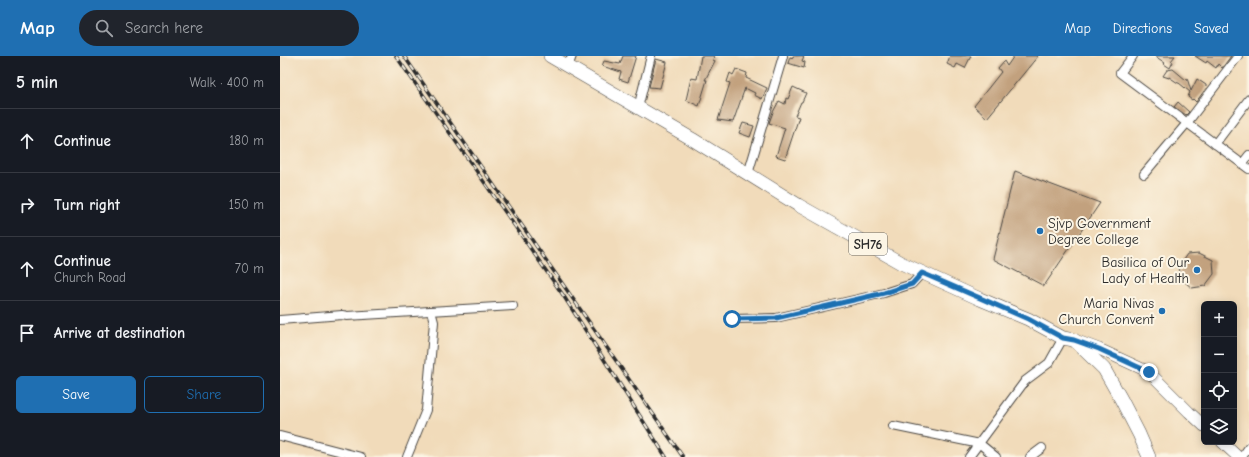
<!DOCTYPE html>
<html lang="en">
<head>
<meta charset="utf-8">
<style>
  :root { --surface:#171b24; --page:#20242c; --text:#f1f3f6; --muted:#9ea1a6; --line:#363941; --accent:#1f6fb2 }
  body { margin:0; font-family:"Comic Neue",sans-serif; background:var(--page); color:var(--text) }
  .controls { position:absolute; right:12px; bottom:12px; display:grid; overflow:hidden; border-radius:6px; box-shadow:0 2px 10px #0003 }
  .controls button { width:36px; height:36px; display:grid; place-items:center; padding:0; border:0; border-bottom:1px solid var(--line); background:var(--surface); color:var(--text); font:20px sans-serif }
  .stop { position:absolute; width:12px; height:12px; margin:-9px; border:3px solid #1f6fb2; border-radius:50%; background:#fff }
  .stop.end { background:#1f6fb2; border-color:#fff; box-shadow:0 1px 4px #0008 }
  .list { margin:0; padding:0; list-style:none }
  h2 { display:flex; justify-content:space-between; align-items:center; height:52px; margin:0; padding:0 16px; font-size:17px }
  h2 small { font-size:13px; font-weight:400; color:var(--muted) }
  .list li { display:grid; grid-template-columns:26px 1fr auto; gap:12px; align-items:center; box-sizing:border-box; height:64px; padding:0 16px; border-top:1px solid var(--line) }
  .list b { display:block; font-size:15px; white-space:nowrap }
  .list p { margin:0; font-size:13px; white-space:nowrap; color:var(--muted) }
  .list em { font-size:13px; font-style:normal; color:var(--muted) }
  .actions { display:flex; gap:8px; padding:12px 16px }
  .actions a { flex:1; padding:9px 0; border:1px solid var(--accent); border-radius:6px; text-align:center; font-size:14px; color:var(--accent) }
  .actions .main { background:var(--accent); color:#fff }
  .icon { flex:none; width:22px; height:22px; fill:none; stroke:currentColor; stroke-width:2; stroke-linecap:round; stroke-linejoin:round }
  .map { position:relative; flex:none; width:969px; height:401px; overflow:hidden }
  header { display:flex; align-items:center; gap:24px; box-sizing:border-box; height:56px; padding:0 20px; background:var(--accent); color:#fff }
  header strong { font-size:19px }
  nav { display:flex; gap:22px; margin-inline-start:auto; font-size:14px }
  .search { width:280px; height:36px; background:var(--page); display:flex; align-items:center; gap:10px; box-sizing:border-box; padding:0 14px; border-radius:22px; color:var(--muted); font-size:15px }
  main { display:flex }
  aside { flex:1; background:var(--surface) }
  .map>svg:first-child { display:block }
  .building { fill:#c2a17e }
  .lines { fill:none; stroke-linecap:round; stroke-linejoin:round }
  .street-casing { stroke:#494540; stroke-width:10 }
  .secondary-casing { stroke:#494540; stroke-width:12 }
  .primary-casing { stroke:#494540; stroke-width:14 }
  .street { stroke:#fff; stroke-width:8 }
  .secondary { stroke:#fff; stroke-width:11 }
  .primary { stroke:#fff; stroke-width:13 }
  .rail-casing { stroke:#2b2b2b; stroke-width:3.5 }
  .rail { stroke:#fcf5e5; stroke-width:2; stroke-dasharray:6; stroke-linecap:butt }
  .route { stroke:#1f6fb2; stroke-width:5 }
  .poi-dot { fill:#1f6fb2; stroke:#fcf5e5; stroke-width:1.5 }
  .labels { text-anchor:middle; stroke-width:4; stroke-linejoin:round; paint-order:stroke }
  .shield { fill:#fcf5e5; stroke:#6a6863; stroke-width:1 }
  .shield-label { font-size:13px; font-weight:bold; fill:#2b2b2b }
  .poi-label { font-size:14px; fill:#2b2b2b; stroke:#fcf5e5; text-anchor:end }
</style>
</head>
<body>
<header>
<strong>Map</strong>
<div class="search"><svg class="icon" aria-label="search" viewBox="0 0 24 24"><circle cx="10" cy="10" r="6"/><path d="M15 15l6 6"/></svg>Search here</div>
<nav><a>Map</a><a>Directions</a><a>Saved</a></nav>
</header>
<main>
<aside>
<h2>5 min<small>Walk · 400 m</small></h2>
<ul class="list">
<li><svg class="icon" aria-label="ahead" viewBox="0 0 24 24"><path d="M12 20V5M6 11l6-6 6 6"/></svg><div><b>Continue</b></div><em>180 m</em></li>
<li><svg class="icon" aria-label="right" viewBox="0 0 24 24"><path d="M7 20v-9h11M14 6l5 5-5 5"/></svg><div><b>Turn right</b></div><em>150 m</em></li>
<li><svg class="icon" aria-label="ahead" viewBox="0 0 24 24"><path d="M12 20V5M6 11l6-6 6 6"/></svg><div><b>Continue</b><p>Church Road</p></div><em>70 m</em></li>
<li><svg class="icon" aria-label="arrive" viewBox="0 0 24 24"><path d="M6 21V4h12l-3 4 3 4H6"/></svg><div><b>Arrive at destination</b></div></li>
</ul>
<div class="actions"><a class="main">Save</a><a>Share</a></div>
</aside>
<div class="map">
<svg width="969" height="401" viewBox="0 0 969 401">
  <rect width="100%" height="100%" fill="#fcf5e5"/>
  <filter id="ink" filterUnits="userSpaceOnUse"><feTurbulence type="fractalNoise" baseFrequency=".025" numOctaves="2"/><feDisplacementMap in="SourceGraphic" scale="8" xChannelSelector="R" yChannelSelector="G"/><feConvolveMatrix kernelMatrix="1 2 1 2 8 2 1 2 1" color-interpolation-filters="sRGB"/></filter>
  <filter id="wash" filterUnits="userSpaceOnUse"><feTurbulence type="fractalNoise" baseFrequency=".012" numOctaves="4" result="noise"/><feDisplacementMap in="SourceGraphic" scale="16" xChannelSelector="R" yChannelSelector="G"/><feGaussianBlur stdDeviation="0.9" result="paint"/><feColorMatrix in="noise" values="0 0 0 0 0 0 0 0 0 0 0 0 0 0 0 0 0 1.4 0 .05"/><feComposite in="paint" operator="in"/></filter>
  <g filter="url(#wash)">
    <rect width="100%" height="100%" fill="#f1dbba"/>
    <g id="blocks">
      <g class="building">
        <polygon points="343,0 356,0 348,26 339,23 341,16 322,10 324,5 340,8"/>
        <polygon points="421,0 434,0 433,4 435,5 425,24 427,24 419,50 406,44 411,22 417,23"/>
        <polygon points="513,0 524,0 522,5 525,6 524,12 508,7 510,1 513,2"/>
        <polygon points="670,0 691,0 685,12 677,8 675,12 667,8"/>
        <polygon points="734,0 758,0 707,62 694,50 721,16 718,12 724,5 727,10"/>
        <polygon points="875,0 895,0 891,5 893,6 890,12 884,8 885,7"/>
        <polygon points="915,0 951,0 942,12 938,8 936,12 927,5 926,7"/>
        <polygon points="376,3 387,6 380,32 369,31"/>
        <polygon points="456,13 467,17 466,22 487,32 482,43 474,39 475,37 465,32 453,66 438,64 450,27 447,26 450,17 453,19"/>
        <polygon points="893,13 906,24 907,22 911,35 917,23 926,29 926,30 927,31 916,46 913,43 912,44 908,41 910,36 899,27 898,27 889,21 889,22 883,20 887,14"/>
        <polygon points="513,31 526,37 522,46 521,46 515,60 519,61 505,103 496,100 505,72 489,67 493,56 499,45 505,48 506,42 508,43"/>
        <polygon points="898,46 909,56 906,59 894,51"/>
        <polygon points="463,67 474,70 470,81 459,77"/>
        <polygon points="735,115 820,147 764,230 713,203"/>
        <polygon points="919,197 933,204 934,218 925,230 912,232 900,222 899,210 907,198"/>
      </g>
    </g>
  </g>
  <g filter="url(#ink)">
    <use href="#blocks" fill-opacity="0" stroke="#494540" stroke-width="1"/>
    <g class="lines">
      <defs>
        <g id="street">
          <polyline points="853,0 840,17 969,113"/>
          <polyline points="288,11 292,0"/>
          <polyline points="358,52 371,0"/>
          <polyline points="935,88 969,43"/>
          <polyline points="962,108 969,99"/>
          <polyline points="468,118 503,0"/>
          <polyline points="864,118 907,67 958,0"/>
          <polyline points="452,263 496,262 604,237 632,228 642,217"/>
          <polyline points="0,264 62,259 67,260 233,250"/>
          <polyline points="613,370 700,388 716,401"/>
          <polyline points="0,380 81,401"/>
          <polyline points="127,401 146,354 154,266 151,255"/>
          <polyline points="689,401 745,325 769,307 783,282"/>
          <polyline points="750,401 762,392"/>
          <polyline points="962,401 969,391"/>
        </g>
        <g id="secondary">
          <polyline points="795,284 819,293 869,316 909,356 924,370"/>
          <polyline points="942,386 958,401"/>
        </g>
        <polyline id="primary" points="270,0 412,83 518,149 621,207 700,243 748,263 783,282 794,284 824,313 841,343 859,378 869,401"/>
      </defs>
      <use href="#street" class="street-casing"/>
      <use href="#secondary" class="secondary-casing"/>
      <use href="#primary" class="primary-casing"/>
      <use href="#street" class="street"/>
      <use href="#secondary" class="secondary"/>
      <use href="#primary" class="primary"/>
      <defs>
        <g id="rail">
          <polyline points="116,0 283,239 386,401"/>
          <polyline points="124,0 403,401"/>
        </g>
      </defs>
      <use href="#rail" class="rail-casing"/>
      <use href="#rail" class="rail"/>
    </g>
  </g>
  <g class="lines" filter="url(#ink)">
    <polyline class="route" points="452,263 496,262 604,237 632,228 642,217 700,242 748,263 783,282 794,284 819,293 869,316"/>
  </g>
  <g class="poi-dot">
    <circle cx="760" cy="175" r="4"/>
    <circle cx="917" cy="214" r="4"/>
    <circle cx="882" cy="255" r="4"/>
  </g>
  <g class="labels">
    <rect class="shield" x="569" y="177" width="38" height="22" rx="3"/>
    <g class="shield-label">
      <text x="588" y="193">SH76</text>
    </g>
    <g class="poi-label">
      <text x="768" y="172" text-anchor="start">Sjvp Government<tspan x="768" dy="16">Degree College</tspan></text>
      <text x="909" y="211">Basilica of Our<tspan x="909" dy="16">Lady of Health</tspan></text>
      <text x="874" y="252">Maria Nivas<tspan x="874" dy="16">Church Convent</tspan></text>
    </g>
  </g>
</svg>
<div class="controls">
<button>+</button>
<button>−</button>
<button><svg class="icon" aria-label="locate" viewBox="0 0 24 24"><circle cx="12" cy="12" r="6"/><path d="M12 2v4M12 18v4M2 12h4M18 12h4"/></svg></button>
<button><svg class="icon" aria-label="layers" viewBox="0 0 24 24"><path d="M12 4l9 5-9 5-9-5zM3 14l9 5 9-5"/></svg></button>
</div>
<div class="stop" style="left:452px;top:263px"></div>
<div class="stop end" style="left:869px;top:316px"></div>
</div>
</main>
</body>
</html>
